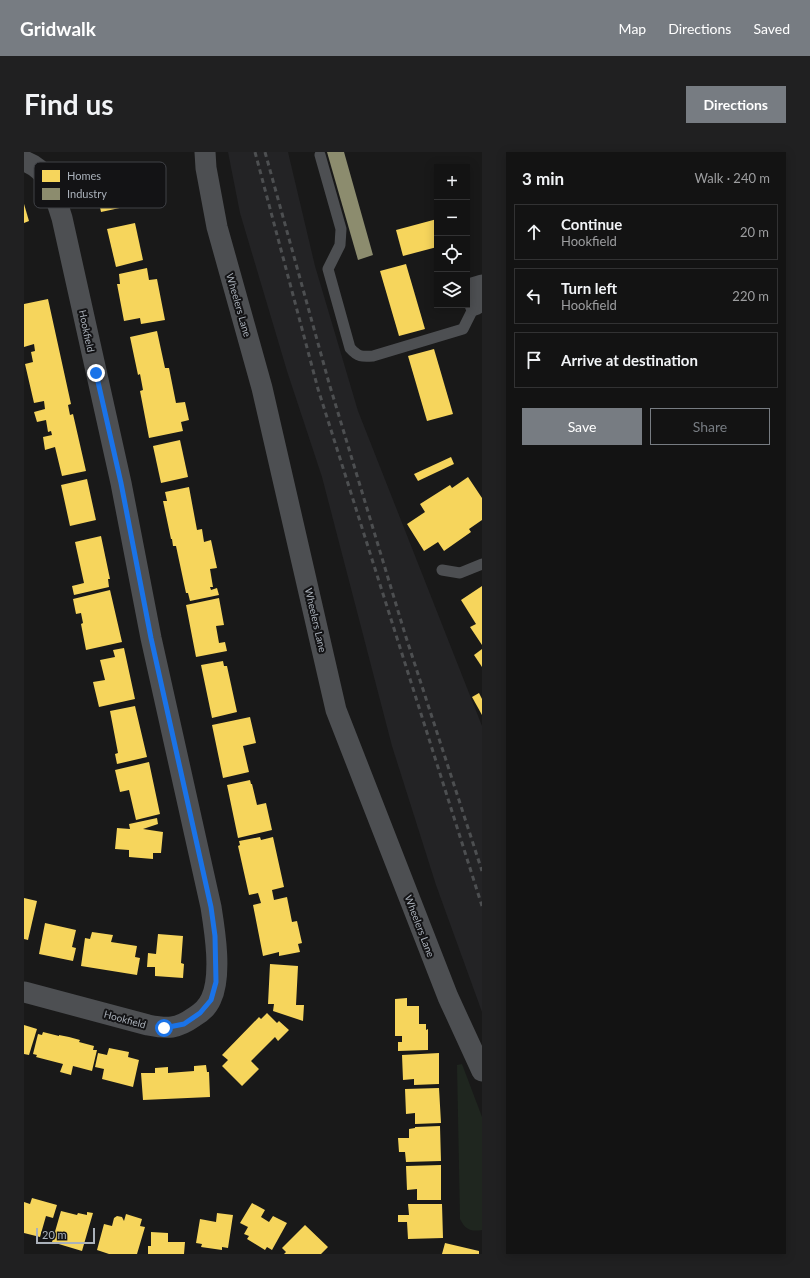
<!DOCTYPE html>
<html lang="en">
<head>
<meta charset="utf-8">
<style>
  :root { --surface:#131313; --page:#202021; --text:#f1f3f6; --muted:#9d9ea0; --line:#323233; --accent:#777c82 }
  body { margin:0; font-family:Lato,sans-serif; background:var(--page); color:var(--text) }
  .controls { position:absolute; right:12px; top:12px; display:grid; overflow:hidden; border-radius:0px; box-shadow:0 2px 10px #0003 }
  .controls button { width:36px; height:36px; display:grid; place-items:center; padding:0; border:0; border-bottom:1px solid var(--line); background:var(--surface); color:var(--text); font:20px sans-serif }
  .scale { position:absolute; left:12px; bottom:10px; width:59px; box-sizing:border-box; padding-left:4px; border:2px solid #aab1ba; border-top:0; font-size:11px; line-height:14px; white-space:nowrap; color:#aab1ba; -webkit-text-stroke:3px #131315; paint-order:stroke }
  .stop { position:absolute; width:12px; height:12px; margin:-9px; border:3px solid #1a73e8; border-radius:50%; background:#fff }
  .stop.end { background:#1a73e8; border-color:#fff; box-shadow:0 1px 4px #0008 }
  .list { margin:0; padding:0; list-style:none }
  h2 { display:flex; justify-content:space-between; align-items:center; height:52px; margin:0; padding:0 16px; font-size:17px }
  h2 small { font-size:13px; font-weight:400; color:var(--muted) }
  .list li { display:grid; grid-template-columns:26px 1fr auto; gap:12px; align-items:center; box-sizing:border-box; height:56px; margin:0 8px 8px; padding:0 8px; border:1px solid var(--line); border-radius:0px }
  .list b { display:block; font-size:15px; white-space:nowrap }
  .list p { margin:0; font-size:13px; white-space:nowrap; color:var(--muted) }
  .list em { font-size:13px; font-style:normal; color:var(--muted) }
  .actions { display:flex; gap:8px; padding:12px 16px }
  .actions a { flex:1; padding:9px 0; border:1px solid var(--accent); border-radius:0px; text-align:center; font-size:14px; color:var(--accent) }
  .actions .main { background:var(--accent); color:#fff }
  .icon { flex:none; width:22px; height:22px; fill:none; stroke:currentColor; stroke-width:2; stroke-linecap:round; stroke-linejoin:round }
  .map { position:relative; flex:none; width:458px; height:1102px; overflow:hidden; border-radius:0px }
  header { display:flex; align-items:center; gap:24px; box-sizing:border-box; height:56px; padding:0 20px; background:var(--accent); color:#fff }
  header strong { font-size:19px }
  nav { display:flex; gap:22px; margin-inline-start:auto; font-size:14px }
  .intro { display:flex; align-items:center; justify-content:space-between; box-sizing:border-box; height:96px; padding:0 24px }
  h1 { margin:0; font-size:28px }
  .button { padding:10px 18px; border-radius:0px; background:var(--accent); color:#fff; font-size:14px; font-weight:700 }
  main { display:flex; gap:24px; padding:0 24px }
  aside { flex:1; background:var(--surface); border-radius:0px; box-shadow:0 2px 10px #0003 }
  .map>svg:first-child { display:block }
  .built { fill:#232325 }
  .green { fill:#1f261f }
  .homes { fill:#f6d55c }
  .industry { fill:#8c8c6e }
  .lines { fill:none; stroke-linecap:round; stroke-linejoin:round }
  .lane { stroke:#4d4f52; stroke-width:11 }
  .street { stroke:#4d4f52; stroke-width:21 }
  .rail { stroke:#4d4f51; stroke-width:3; stroke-dasharray:5 4; stroke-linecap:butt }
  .route { stroke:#1a73e8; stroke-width:5 }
  .labels { text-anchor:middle; stroke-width:4; stroke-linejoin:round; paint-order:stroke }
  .street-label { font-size:10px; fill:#aab1ba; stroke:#131315 }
  .key { fill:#131315; stroke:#404247; stroke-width:1 }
  .key-label { font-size:11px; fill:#aab1ba }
</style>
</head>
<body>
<header>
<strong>Gridwalk</strong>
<nav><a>Map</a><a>Directions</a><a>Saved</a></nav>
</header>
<div class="intro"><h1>Find us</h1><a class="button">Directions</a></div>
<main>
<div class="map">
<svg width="458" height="1102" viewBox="0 0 458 1102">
  <rect width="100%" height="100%" fill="#191919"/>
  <polygon class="built" points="204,0 264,0 291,114 334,259 458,574 458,860 412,733 368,594 298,325 263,219 216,61"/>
  <path class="green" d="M438,912L458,965V1078C446,1080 441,1077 436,1067L433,913Z"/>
  <g class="homes">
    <polygon points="97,17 105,54 77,60 69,23"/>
    <polygon points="0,52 5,69 0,71"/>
    <polygon points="413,67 413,95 379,104 372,78"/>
    <polygon points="111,71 119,108 92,115 83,77"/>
    <polygon points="382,112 401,177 375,184 356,119"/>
    <polygon points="123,116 125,128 133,127 141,168 117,172 116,166 100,169 93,132 96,132 95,122"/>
    <polygon points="24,147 47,252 44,253 46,263 49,262 62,319 38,324 31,295 21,298 19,285 28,283 27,279 24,280 22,268 13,270 10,260 21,257 20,249 10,251 1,212 9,210 7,200 11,199 10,192 0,195 0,152"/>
    <polygon points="133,179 141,216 145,216 152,251 161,250 165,268 157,270 159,279 125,286 116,239 119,238 116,222 114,223 106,185"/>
    <polygon points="410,197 429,262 403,269 384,204"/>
    <polygon points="156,288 164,325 137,331 129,294"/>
    <polygon points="427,305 430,312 394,329 390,322"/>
    <polygon points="444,325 458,346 458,368 445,377 447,380 420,399 414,390 400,399 383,372 401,360 396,352 426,333 428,336"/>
    <polygon points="63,327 72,368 46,374 37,333"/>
    <polygon points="165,335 173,378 178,377 180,390 187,388 193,416 186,417 189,435 186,435 187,438 193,436 195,443 166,449 164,441 162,441 152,394 149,394 148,387 147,387 139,349 143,349 141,340"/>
    <polygon points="77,384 86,427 84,427 85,435 50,443 48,434 60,431 51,390"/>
    <polygon points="458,434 458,493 446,475 452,472 437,448"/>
    <polygon points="86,438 98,490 62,498 57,472 59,471 57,461 52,462 49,447"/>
    <polygon points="195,446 200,473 192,474 195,491 201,490 203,499 172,505 162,453"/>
    <polygon points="100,496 111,547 75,555 69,530 81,528 76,508 91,505 89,498"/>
    <polygon points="458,497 458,515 450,503"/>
    <polygon points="199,509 200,514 203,514 213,560 188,566 177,513"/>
    <polygon points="455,541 458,547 458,563 448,545"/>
    <polygon points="111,554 123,605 93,612 91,602 94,601 86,559"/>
    <polygon points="226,565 232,591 219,594 225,620 199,626 188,573"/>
    <polygon points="125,610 136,662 112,668 105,638 96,640 91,618"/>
    <polygon points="226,628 227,632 228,632 233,653 242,651 248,678 214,686 203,633"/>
    <polygon points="133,666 134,672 119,677 139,680 137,701 129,701 129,707 105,705 105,698 91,697 93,676 106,677 105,672"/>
    <polygon points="236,685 237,688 249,685 260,735 248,738 250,748 263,745 268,770 273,769 278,791 274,792 276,800 255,804 255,800 239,804 229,753 237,751 234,741 225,743 214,694 216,693 215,689"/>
    <polygon points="0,746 13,749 4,788 0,787"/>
    <polygon points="21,771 52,778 48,795 52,796 49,809 15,802"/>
    <polygon points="68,780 89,783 87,790 113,794 111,805 116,806 113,823 57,814 61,786 66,787"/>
    <polygon points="134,782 159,784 157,811 160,812 159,826 131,824 131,815 123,815 124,801 132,802"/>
    <polygon points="246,812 274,814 272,853 280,853 279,869 249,859 250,852 244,852"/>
    <polygon points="383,846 383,854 395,854 395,872 402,872 402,878 404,877 404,898 374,899 374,890 378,890 378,884 371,884 371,847"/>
    <polygon points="243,861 253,871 255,869 265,878 254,889 251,885 227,909 235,917 218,934 198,914 204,908 198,903 235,865 237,867"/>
    <polygon points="0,873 13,877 5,903 0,902"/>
    <polygon points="19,880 35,884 35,883 45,885 56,888 55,890 70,894 69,898 73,898 68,919 49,914 47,923 36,920 39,912 12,905 13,903 9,902 14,882 18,883"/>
    <polygon points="85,896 105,900 104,905 115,908 109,935 78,927 80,917 71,915 74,901 83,903"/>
    <polygon points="415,901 415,932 390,933 390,927 379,928 378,903"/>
    <polygon points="182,913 183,920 185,920 186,945 119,948 117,921 131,921 131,916 144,915 144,921 170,919 170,914"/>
    <polygon points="415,936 417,971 391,972 391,961 382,962 381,937"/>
    <polygon points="416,974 417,1009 382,1010 381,1000 375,1000 374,986 385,986 385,977 391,976 391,975"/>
    <polygon points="417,1013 417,1048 393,1048 393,1037 383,1038 382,1014"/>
    <polygon points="8,1046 33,1053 29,1066 22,1064 16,1085 0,1081 0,1050 6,1052"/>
    <polygon points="228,1051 241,1058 237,1065 245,1070 249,1064 263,1071 248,1098 243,1095 241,1098 223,1087 225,1084 220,1082 224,1075 216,1071"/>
    <polygon points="384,1052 418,1052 419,1086 384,1087 383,1070 374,1070 374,1063 385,1063"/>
    <polygon points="37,1059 53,1063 54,1061 63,1063 63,1060 69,1061 58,1099 28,1090"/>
    <polygon points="193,1061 209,1063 204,1096 198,1095 198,1098 177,1095 178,1092 172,1091 176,1067 192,1070"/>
    <polygon points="102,1062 118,1067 116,1074 121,1075 113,1102 85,1102 73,1098 80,1072 88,1074 90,1066 93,1064 98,1065 100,1069"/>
    <polygon points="281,1073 304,1095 297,1102 260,1102 262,1100 258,1096"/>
    <polygon points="127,1080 144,1081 144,1090 161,1090 160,1102 124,1102 124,1094 127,1094"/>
    <polygon points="421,1091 455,1099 455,1102 418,1102"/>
  </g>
  <polygon class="industry" points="303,0 320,0 349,103 334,108"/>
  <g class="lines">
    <g class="lane">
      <path d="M296,3L317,77L316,93L304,117L326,196C334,205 338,205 349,204L439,177L451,153"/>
      <polyline points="418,418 436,421 458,412"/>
    </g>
    <g class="street">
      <polyline points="181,0 182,16 193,75 238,236 312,558 424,845 458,919"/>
      <path d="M0,9C26,18 30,42 38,66L97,331L127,486L187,755C191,780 198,824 187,847C184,854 177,861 170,865C153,877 144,877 124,873L0,840"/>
      <polyline points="451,153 448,136 458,133"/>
    </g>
    <g class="rail">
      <polyline points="231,0 294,237 458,754"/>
      <polyline points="241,0 305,231 381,482 458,719"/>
    </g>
  </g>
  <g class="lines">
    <polyline class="route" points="72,221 97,331 127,486 187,755 191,784 192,830 187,848 176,861 160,872 140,876"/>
  </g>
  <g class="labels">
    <g class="street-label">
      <text transform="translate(215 153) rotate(74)" y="4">Wheelers Lane</text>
      <text transform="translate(63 179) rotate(78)" y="4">Hookfield</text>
      <text transform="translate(292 468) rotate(77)" y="4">Wheelers Lane</text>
      <text transform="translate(396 774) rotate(69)" y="4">Wheelers Lane</text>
      <text transform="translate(101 867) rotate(15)" y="4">Hookfield</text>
    </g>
  </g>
  <rect x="10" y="10" width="132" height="46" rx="6" class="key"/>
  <rect x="18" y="18" width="18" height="12" fill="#f6d55c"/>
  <rect x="18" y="36" width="18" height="12" fill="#8c8c6e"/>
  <g class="key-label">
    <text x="43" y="28">Homes</text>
    <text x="43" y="46">Industry</text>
  </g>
</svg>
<div class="controls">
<button>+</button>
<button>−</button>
<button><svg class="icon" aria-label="locate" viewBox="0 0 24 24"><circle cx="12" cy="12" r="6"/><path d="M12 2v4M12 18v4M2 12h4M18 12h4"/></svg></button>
<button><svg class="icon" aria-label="layers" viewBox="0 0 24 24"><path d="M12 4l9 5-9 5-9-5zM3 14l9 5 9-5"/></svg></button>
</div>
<div class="scale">20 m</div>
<div class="stop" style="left:140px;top:876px"></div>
<div class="stop end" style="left:72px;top:221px"></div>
</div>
<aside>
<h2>3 min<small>Walk · 240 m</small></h2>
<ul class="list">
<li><svg class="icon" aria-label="ahead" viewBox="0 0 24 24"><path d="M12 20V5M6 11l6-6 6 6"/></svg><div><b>Continue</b><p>Hookfield</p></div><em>20 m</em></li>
<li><svg class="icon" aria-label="left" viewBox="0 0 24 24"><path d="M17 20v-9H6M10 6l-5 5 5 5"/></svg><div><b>Turn left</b><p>Hookfield</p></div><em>220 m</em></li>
<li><svg class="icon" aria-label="arrive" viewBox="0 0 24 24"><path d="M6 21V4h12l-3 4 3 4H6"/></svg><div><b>Arrive at destination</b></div></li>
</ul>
<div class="actions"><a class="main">Save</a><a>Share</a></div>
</aside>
</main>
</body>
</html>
